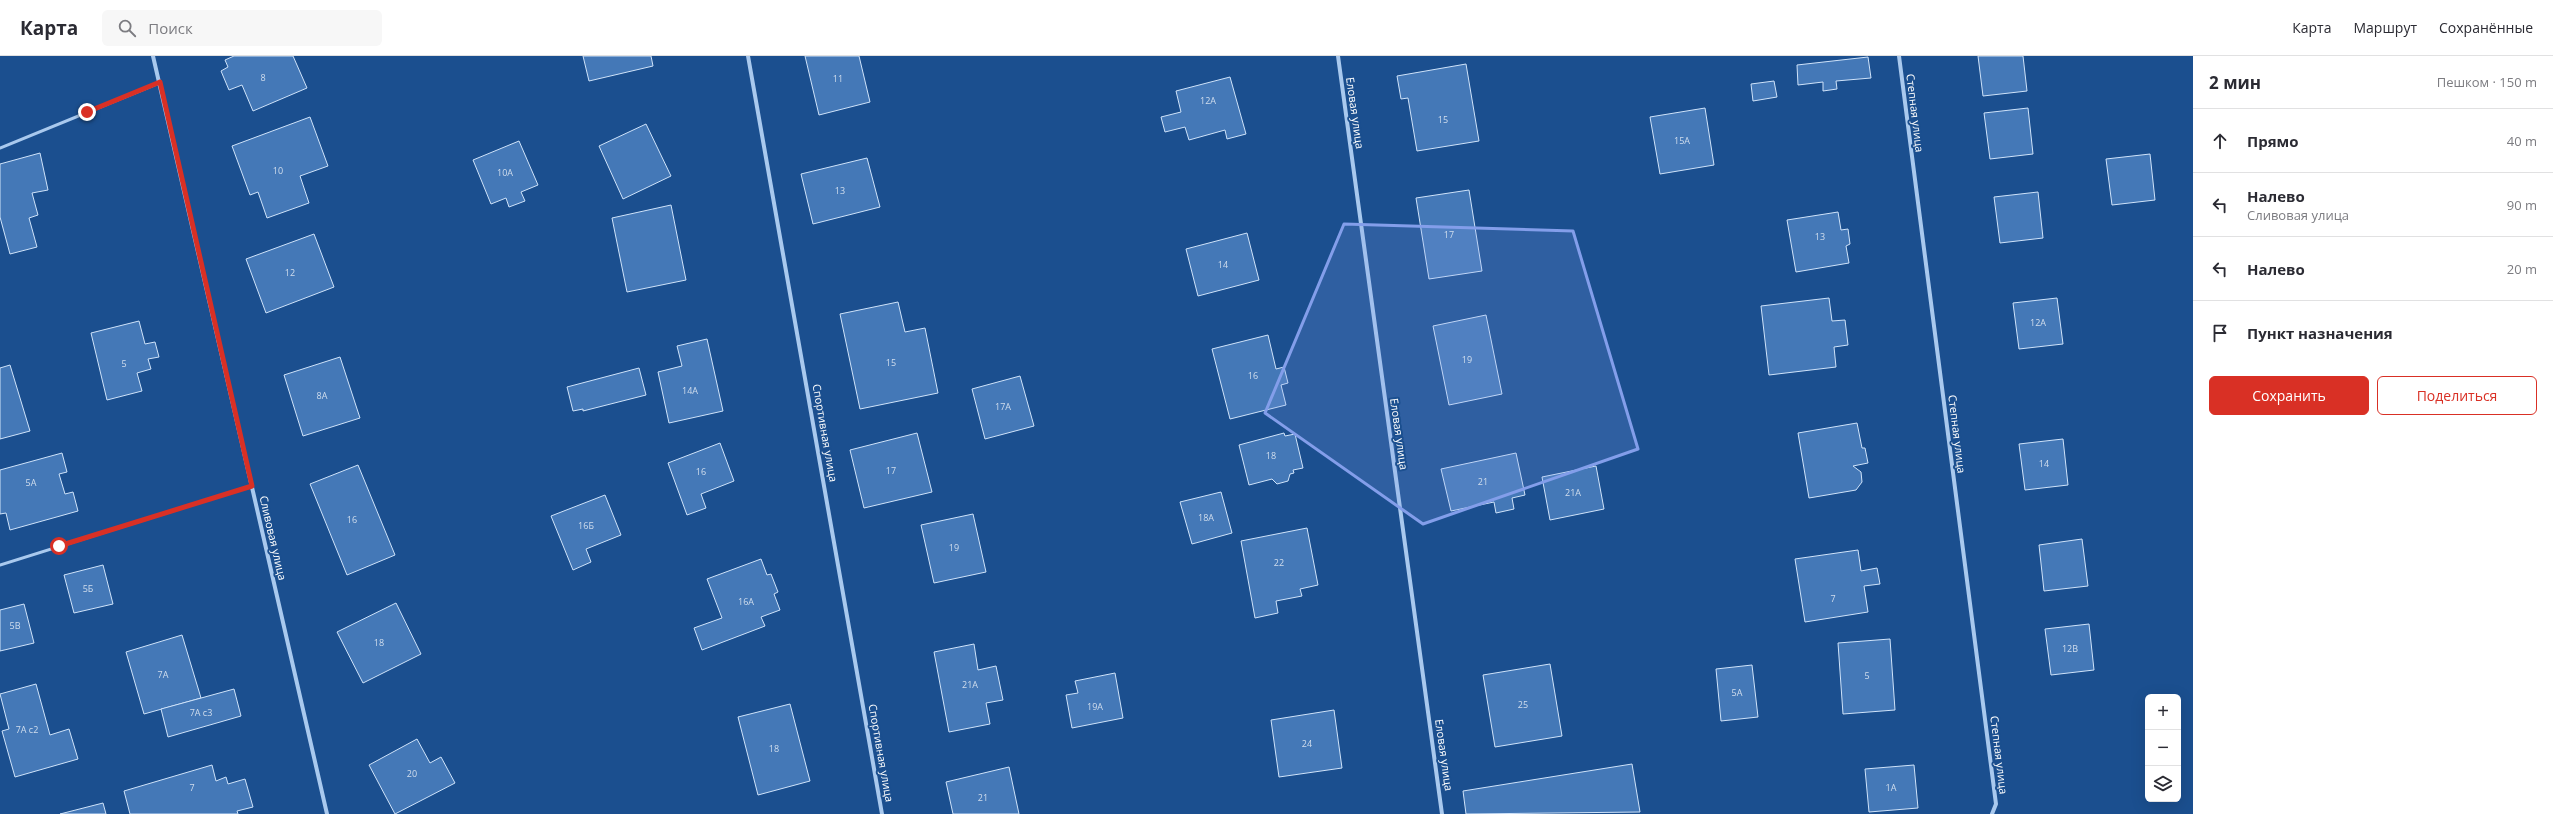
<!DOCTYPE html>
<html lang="ru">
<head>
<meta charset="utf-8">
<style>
  :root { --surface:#fff; --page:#f7f7f7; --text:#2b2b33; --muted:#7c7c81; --line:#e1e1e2; --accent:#d93025 }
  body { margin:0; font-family:"Open Sans",sans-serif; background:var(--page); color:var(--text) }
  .controls { position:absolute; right:12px; bottom:12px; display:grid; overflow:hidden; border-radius:6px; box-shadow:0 4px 16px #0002 }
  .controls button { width:36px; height:36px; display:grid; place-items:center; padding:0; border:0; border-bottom:1px solid var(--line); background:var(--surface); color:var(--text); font:20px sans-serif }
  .stop { position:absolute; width:12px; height:12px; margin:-9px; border:3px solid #d93025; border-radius:50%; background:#fff }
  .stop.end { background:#d93025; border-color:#fff; box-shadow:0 1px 4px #0008 }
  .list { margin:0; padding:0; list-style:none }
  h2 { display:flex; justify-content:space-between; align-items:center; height:52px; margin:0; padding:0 16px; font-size:17px }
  h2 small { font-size:13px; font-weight:400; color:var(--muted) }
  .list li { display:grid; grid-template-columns:26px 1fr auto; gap:12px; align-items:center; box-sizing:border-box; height:64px; padding:0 16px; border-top:1px solid var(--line) }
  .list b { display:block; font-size:15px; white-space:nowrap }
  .list p { margin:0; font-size:13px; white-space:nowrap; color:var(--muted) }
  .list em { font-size:13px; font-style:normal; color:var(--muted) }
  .actions { display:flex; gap:8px; padding:12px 16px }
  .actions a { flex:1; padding:9px 0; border:1px solid var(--accent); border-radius:6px; text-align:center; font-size:14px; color:var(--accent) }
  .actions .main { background:var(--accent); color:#fff }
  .icon { flex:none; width:22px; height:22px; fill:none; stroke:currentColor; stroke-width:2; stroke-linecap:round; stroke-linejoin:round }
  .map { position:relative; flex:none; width:2193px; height:758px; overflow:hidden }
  header { display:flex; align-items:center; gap:24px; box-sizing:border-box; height:56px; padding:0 20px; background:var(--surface); border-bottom:1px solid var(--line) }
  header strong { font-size:19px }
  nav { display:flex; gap:22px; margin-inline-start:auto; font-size:14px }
  .search { width:280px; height:36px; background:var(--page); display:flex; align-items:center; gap:10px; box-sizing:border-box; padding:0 14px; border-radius:6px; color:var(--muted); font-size:15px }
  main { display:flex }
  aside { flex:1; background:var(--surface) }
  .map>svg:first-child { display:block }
  .building { fill:#4478b7; stroke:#cfe3fa }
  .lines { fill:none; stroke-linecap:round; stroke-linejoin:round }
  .lane { stroke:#a9c9ee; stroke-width:3 }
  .street { stroke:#a9c9ee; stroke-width:4 }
  .route { stroke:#d93025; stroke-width:5 }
  .marked { fill:#839eea; fill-opacity:0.2; stroke:#839eea; stroke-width:3; stroke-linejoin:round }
  .labels { text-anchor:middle; stroke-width:4; stroke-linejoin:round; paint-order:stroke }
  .number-label { font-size:9px; fill:#d0dded }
  .street-label { font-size:11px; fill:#fff; stroke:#1b4f8f }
</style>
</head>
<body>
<header>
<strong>Карта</strong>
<div class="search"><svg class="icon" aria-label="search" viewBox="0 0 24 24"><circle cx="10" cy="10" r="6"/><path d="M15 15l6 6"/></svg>Поиск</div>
<nav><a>Карта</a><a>Маршрут</a><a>Сохранённые</a></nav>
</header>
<main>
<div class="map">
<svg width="2193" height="758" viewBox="0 0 2193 758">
  <rect width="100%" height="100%" fill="#1b4f8f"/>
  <g class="building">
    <polygon points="234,0 293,0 307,32 253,55 242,29 229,34 221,15 228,11 225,4"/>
    <polygon points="583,0 651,0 653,10 589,25"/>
    <polygon points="805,0 859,0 870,46 819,59"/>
    <polygon points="1978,0 2023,0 2027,35 1983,40"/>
    <polygon points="1868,1 1871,22 1836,25 1837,33 1823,35 1823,26 1798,29 1797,9"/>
    <polygon points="1466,8 1479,85 1417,95 1408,42 1401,43 1397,20"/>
    <polygon points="1230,21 1246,78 1227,83 1225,74 1189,84 1185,71 1165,76 1161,61 1181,56 1176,35"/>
    <polygon points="1774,25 1777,41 1753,45 1751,28"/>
    <polygon points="1705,52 1714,109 1660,118 1650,61"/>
    <polygon points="2028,52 2033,98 1990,103 1984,57"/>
    <polygon points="310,61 328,110 300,120 309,147 267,162 258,136 250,139 232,90"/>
    <polygon points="646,68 671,120 623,143 599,90"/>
    <polygon points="519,85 538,129 521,136 525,145 509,151 506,142 491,148 473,104"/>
    <polygon points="40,97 48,134 32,137 38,159 29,162 37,191 10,198 0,161 0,108"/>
    <polygon points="2150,98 2155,144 2112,149 2106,103"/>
    <polygon points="867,102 880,151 813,168 801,118"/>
    <polygon points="1469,134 1482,215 1429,223 1416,142"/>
    <polygon points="2038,136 2043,182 2000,187 1994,141"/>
    <polygon points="671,149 686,224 627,236 612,162"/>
    <polygon points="1838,156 1841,174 1848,173 1850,188 1846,190 1849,207 1796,216 1787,164"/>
    <polygon points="1247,177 1259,224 1198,240 1186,193"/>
    <polygon points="314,178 334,231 266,257 246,203"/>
    <polygon points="1829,242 1832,265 1845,264 1848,289 1834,291 1836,311 1769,319 1761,250"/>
    <polygon points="2057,242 2063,288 2019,293 2013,247"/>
    <polygon points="898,246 905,276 925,272 938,337 860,353 840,258"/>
    <polygon points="1486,259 1502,338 1449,349 1433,270"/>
    <polygon points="139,265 145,288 155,286 159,301 148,303 151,313 137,317 142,335 107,344 91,277"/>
    <polygon points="1268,279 1276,313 1284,311 1288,327 1281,329 1286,349 1230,363 1212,293"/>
    <polygon points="707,283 723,355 669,367 658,316 682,310 677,290"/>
    <polygon points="340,301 360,362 303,380 284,319"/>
    <polygon points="10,309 30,375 0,383 0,312"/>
    <polygon points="639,312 646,339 583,355 583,353 573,355 567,331"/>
    <polygon points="1020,320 1034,370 985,383 972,333"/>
    <polygon points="1857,367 1862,392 1865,392 1868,407 1853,410 1861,416 1862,426 1856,434 1809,442 1798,377"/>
    <polygon points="917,377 932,436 864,452 850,394"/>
    <polygon points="1284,377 1285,380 1295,378 1303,412 1293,414 1294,417 1290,418 1288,425 1277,428 1272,423 1249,429 1239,389"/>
    <polygon points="2063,383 2068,429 2025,434 2019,388"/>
    <polygon points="720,387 734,425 701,438 706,452 687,459 668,407"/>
    <polygon points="62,397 67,416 59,418 65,438 73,436 78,455 10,474 6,457 0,458 0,414"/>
    <polygon points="1516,397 1525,439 1512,442 1514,453 1496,457 1494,446 1451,455 1441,413"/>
    <polygon points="358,409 395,499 347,519 310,428"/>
    <polygon points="1596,410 1604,453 1550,464 1542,421"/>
    <polygon points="1221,436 1232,477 1192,488 1180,446"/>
    <polygon points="605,439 621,479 586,493 591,506 573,514 551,460"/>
    <polygon points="973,458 986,516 934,527 921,469"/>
    <polygon points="1307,472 1318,529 1300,533 1302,540 1276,545 1278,557 1255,562 1241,485"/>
    <polygon points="2082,483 2088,530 2044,535 2039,489"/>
    <polygon points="1858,494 1861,515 1877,512 1880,528 1864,530 1868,556 1805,566 1795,503"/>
    <polygon points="761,503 767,519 771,518 778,536 774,538 780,554 761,561 765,570 702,594 694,572 722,562 707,523"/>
    <polygon points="103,509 113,548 74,557 64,519"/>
    <polygon points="396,547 421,598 363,627 337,576"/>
    <polygon points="24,548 34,587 0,595 0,554"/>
    <polygon points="2089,568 2094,614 2051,619 2045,573"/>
    <polygon points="182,579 201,642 144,658 126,596"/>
    <polygon points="1890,583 1895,654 1843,658 1838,587"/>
    <polygon points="974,588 978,614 996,610 1003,644 986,647 990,668 949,676 934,596"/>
    <polygon points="1550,608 1562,680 1495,691 1483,619"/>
    <polygon points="1752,609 1758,661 1721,665 1716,613"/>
    <polygon points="1115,617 1123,662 1072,672 1066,639 1078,637 1075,625"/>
    <polygon points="36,628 50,679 69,673 78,703 15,721 2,675 9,673 0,638"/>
    <polygon points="234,633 241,660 168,681 161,653"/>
    <polygon points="790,648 810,725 758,739 738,661"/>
    <polygon points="1334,654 1342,712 1279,721 1271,664"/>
    <polygon points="417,683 430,707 441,701 455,727 395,758 369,709"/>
    <polygon points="1632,708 1640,756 1466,758 1463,735"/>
    <polygon points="212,709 216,725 226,721 228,728 245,723 253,751 237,755 238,758 130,758 124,735"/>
    <polygon points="1914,709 1918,752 1869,756 1865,713"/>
    <polygon points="1009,711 1019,758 953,758 946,726"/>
    <polygon points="103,747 106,758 60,758"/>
  </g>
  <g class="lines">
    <g class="lane">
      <polyline points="0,92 159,27"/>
      <polyline points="0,509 252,430"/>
    </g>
    <g class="street">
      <polyline points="153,0 327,758"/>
      <polyline points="748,0 882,758"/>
      <polyline points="1338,0 1442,758"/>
      <polyline points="1899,0 1996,748 1992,758"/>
    </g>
  </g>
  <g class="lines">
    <polyline class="route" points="59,490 252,430 160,26 87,56"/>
  </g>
  <path class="marked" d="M1344,168L1573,175L1638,393L1423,468L1265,357Z"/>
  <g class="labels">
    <g class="number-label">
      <text x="263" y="25">8</text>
      <text x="838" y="26">11</text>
      <text x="1208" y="48">12А</text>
      <text x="1443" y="67">15</text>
      <text x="1682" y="88">15А</text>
      <text x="278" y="118">10</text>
      <text x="505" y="120">10А</text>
      <text x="840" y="138">13</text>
      <text x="1449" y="182">17</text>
      <text x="1820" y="184">13</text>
      <text x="1223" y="212">14</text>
      <text x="290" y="220">12</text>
      <text x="2038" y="270">12А</text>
      <text x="1467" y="307">19</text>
      <text x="891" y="310">15</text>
      <text x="124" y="311">5</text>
      <text x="1253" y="323">16</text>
      <text x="690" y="338">14А</text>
      <text x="322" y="343">8А</text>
      <text x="1003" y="354">17А</text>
      <text x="1271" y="403">18</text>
      <text x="2044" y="411">14</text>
      <text x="891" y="418">17</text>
      <text x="701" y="419">16</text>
      <text x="1483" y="429">21</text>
      <text x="31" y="430">5А</text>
      <text x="1573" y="440">21А</text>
      <text x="1206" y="465">18А</text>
      <text x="352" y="467">16</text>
      <text x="586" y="473">16Б</text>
      <text x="954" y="495">19</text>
      <text x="1279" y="510">22</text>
      <text x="88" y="536">5Б</text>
      <text x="1833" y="546">7</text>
      <text x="746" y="549">16А</text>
      <text x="15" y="573">5В</text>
      <text x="379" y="590">18</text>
      <text x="2070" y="596">12В</text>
      <text x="163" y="622">7А</text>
      <text x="1867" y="623">5</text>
      <text x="970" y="632">21А</text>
      <text x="1737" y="640">5А</text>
      <text x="1523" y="652">25</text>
      <text x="1095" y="654">19А</text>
      <text x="201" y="660">7А с3</text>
      <text x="27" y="677">7А с2</text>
      <text x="1307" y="691">24</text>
      <text x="774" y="696">18</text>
      <text x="412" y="721">20</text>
      <text x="192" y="735">7</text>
      <text x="1891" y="735">1А</text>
      <text x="983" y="745">21</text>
    </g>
    <g class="street-label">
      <text transform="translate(1355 57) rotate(82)" y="4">Еловая улица</text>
      <text transform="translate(1915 57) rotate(83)" y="4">Степная улица</text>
      <text transform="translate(825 377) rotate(80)" y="4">Спортивная улица</text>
      <text transform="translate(1399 378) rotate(82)" y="4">Еловая улица</text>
      <text transform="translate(1957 378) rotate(83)" y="4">Степная улица</text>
      <text transform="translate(273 482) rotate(77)" y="4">Сливовая улица</text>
      <text transform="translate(881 697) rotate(80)" y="4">Спортивная улица</text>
      <text transform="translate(1444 699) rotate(82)" y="4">Еловая улица</text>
      <text transform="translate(1999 699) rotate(83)" y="4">Степная улица</text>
    </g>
  </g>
</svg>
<div class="controls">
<button>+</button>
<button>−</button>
<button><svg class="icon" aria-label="layers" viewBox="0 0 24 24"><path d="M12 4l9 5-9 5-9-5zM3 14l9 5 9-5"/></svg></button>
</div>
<div class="stop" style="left:59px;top:490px"></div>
<div class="stop end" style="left:87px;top:56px"></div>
</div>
<aside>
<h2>2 мин<small>Пешком · 150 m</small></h2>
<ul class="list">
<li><svg class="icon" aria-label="ahead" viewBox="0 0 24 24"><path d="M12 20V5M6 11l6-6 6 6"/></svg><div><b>Прямо</b></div><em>40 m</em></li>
<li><svg class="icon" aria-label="left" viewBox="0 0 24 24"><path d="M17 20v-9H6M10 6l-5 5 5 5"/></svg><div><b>Налево</b><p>Сливовая улица</p></div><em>90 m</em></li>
<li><svg class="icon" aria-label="left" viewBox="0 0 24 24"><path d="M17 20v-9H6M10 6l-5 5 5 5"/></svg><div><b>Налево</b></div><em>20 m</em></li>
<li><svg class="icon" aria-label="arrive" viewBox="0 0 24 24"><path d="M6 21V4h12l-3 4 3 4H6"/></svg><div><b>Пункт назначения</b></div></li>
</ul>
<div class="actions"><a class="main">Сохранить</a><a>Поделиться</a></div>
</aside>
</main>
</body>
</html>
